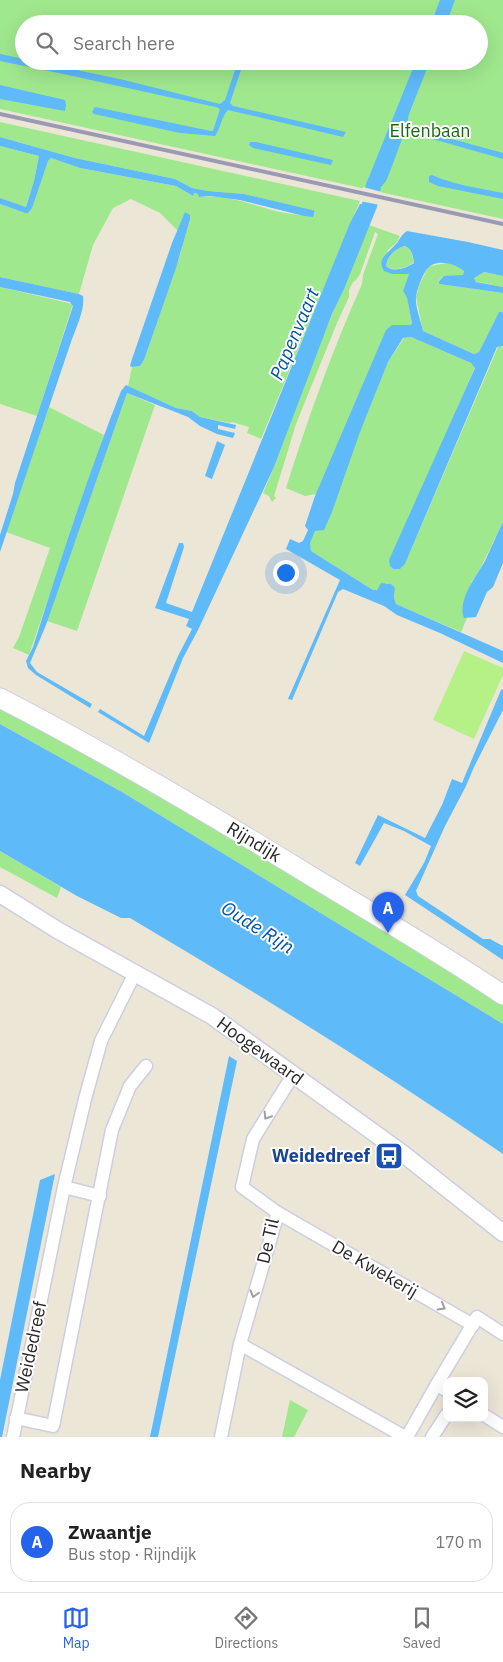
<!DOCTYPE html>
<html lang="en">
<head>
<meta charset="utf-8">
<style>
  :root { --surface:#fff; --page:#f6f6f6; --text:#222; --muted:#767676; --line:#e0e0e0; --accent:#2563eb }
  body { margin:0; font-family:"IBM Plex Sans",sans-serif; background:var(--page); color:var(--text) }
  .controls { position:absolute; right:15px; bottom:15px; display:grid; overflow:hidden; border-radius:10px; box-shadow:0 5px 20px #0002 }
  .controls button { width:45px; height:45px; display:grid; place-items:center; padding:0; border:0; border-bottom:1px solid var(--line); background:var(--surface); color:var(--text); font:25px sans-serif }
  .you { position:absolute; left:285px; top:572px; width:18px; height:18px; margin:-12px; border:4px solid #fff; border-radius:50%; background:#1a73e8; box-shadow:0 0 0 8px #1a73e833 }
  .badge { display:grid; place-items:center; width:32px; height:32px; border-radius:50%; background:var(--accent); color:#fff; font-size:16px; font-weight:700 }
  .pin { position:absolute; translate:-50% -41px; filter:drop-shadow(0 1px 2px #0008) }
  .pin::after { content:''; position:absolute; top:26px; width:18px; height:15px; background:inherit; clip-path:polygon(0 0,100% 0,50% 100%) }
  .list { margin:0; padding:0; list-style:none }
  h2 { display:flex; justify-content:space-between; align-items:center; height:65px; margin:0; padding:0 20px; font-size:21px }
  h2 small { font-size:16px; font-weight:400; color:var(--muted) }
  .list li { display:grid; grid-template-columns:32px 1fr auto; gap:15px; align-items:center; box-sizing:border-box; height:80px; margin:0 10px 10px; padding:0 10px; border:1px solid var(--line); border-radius:20px }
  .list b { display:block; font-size:19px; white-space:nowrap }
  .list p { margin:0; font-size:16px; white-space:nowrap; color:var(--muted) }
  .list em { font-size:16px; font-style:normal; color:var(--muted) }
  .icon { flex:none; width:28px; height:28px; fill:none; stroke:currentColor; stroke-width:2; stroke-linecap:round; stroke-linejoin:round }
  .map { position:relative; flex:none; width:503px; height:1437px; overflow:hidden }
  .search { position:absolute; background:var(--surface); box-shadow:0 5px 20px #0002; left:15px; right:15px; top:15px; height:55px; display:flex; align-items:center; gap:12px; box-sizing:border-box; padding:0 18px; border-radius:28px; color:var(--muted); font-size:19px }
  .sheet { height:155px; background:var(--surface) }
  nav { display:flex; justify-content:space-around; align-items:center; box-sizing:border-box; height:70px; border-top:1px solid var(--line); background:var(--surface); font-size:14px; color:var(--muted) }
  nav a { display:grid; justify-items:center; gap:2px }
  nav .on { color:var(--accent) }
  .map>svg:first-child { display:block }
  .green { fill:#a0e88e; fill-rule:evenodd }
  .pitch { fill:#b6f188 }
  .water { fill:#5fbaf9; fill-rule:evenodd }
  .pier { fill:#ece6d7 }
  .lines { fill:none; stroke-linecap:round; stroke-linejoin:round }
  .minor-casing { stroke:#cccee3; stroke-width:15 }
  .tertiary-casing { stroke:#cccee3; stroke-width:19 }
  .secondary-casing { stroke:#cccee3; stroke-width:21 }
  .minor { stroke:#fff; stroke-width:12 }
  .tertiary { stroke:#fff; stroke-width:16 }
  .secondary { stroke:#fff; stroke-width:19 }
  .rail { stroke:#9a9ab4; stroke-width:4 }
  .oneway { stroke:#9e9e9e }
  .labels { text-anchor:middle; stroke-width:4; stroke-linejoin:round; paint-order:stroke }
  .park-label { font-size:18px; fill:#186a13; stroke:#fff }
  .street-label { font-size:18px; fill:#282828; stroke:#fff }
  .transit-label { font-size:18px; font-weight:bold; fill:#164399; stroke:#fff; text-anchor:end }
  .water-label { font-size:19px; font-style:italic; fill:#0154a2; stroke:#fff }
</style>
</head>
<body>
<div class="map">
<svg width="503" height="1437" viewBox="0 0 503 1437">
  <rect width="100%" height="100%" fill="#ece6d7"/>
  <g class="green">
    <path d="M0,0H503V219L0,109ZM24,24H479V61H24Z"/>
    <path d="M0,122L360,201L261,439L247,433L249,427L232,422L230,423L200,417L192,411L176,408L128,386L132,367L140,366L144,360L181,252L182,242L189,223L187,214L186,212L178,231L160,213L131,199L113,208L93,245L79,294L0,277V204L25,213L29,212L48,161L51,158L80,168L176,186L191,195L194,193L198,194L200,197C239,192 278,220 315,214V211L244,194L208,191L192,188L175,179L75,158L0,137Z"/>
    <polygon points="0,146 39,156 34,181 26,207 0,198"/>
    <path d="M369,225L400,236L396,243L388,250L382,268L399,274L408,272L410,274L403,291L407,298L412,323L411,325H392L316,494L305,496L286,488C308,418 332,351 362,284L363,275L378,234L375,232L360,274L356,280L353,282L349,290V297L337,323L296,424L274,496L276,498L272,502L269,496L263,493L274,467L315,356Z"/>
    <path d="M404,246C412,248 412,256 414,262C406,268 393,272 386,266C387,256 395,249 404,246Z"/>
    <polygon points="447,263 458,266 464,271 463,276 444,276 439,280 439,284 503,293 503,312 499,312 479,352 474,354 423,331 416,297 419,286 427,269 430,266"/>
    <polygon points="484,272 503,276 503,287 474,281 475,276"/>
    <polygon points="0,287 73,304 37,416 0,404"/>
    <polygon points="411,337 471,363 475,367 390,566 393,569 400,569 405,564 498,347 503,346 503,522 480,569 472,581 464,602 464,618 467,618 461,632 396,604 394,598 395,588 387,583 377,590 373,590 311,551 309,544 315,531 320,530 388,362 404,338"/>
    <polygon points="127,393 155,405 77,631 47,621"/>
    <polygon points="49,407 104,435 29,655 13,648 19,637 50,548 6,532"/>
    <polygon points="0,702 371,921 503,1005 503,1024 122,792 0,724"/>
    <polygon points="0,851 61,887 57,898 0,867"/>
    <polygon points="290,1400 308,1410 294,1437 282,1437"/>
  </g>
  <polygon class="pitch" points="464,651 503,668 503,675 474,739 433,720"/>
  <g class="water">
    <polygon points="440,0 455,0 446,24 431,24"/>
    <path d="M0,54L24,59V61H34L124,80L220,104L225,100L238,61H244L230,103L233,106L346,132L343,137L228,110C221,117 221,128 215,136L180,133L94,114L92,112L95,107L211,131H213L220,109L216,107C143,92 72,75 0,61Z"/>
    <polygon points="416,61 430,61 409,114 406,128 391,169 386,181 381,187 377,207 344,289 332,314 274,467 198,630 183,658 149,743 98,712 100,709 144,736 178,656 192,629 186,626 189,619 155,608 179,543 183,543 184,547 166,603 192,612 350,223 360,204 362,204 366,184"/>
    <polygon points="0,85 65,100 66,105 65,111 0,99"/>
    <polygon points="430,133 503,153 503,159 429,138"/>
    <polygon points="0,137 75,158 175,179 192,188 208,191 244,194 312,210 315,211 313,217 304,216 240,200 210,196 199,197 198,194 194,193 193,196 176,186 80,168 51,158 48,161 32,208 28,213 25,213 0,204 0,198 26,207 34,181 39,156 0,146"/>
    <polygon points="250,142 256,142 333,160 331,165 253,148 249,145"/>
    <path d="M432,175C454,185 479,188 503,193V199L438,186L429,182V176Z"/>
    <polygon points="185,212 190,215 190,219 176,268 144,360 140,366 132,367 130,366 132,359 172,243"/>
    <path d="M407,231L468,242L503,250V276L484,272L474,278L476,282L503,287V293L439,284V281L444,276L463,275L464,271C456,264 437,258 428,268C423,273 417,289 416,297C415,307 421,321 423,331L474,354L479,352L499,312H503V346L497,347L405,564L400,569H393L390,566L389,560L475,368L471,363L411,337L403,338L388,362L360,432L332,512L324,530L315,531L310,543L311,551L373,590H377L381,583L391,584L395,588L394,598L396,604L503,651V663L440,633L397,615L384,606L343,589L338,592L292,700L288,699L340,580L286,549L290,539L299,543L303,541L308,530L305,526L315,496L386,330L392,325H411L412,323L407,298L403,291L409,274H392L384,271C376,259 389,252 396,244C400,239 401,235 407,231ZM404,246C412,248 413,256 414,263C406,268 393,273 386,266C387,256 395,249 404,246Z"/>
    <path d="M0,277L79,294L83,296C85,309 77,326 72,339L0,552V535L13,494L15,483L73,306L70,302L0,287Z"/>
    <path d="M126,385L176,408L192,411L200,417L236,425L235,429L218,425V429L235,433L233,438L217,434L200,426L188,417L127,393L46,625L30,663L37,672L92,704L90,708L36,675L28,668L26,661L33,647C60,561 88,475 121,391Z"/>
    <polygon points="217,441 225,445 212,479 205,476"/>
    <path d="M503,522V563L493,587L487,592L476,617L464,618C457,600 477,575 485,561C491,548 497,534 503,522Z"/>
    <polygon points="503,689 503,710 474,767 466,786 445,826 416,891 418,896 483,939 490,939 503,946 503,960 405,895 424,863 431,846 404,831 384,823 360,866 355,863 378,815 425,838 442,805 452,779 462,783 501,690"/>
    <path d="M0,724L122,792L503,1024V1154C381,1070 257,993 130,918H121L77,896L0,851Z"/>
    <polygon points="229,1056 237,1061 158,1437 150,1437"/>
    <polygon points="55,1174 2,1437 0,1437 0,1380 40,1180"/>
  </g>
  <polygon class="pier" points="363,187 382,192 380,205 360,201"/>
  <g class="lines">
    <defs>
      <g id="minor">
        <polyline points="293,1075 253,1139 242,1187 278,1213 473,1325"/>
        <polyline points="64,1187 100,1196"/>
        <polyline points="240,1344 405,1437"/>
        <polyline points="447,1391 437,1384 477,1317 503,1334"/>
        <polyline points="484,1415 503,1427"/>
        <polyline points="16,1418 53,1426 112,1130 130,1086 146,1066"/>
        <polyline points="13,1437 64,1187 85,1099 101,1041 135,973"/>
        <polyline points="221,1437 240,1344 278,1213"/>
        <polyline points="407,1437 437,1384"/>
        <polyline points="432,1437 447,1414"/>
      </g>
      <polyline id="tertiary" points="0,894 59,931 212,1016 402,1153 503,1233"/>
      <path id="secondary" d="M0,698C109,754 215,817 319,881C381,918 444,955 503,995"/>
    </defs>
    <use href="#minor" class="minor-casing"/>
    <use href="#tertiary" class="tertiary-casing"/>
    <use href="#secondary" class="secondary-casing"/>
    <use href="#minor" class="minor"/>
    <use href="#tertiary" class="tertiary"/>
    <use href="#secondary" class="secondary"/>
    <polyline class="rail" points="0,114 503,224"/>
  </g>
  <defs><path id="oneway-chevron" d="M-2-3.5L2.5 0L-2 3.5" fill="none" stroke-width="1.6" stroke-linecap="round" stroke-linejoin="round" transform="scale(1.25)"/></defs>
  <g class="oneway">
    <use href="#oneway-chevron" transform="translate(267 1116) rotate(122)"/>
    <use href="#oneway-chevron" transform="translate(254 1294) rotate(106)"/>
    <use href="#oneway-chevron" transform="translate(442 1307) rotate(30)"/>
  </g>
  <defs>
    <symbol id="bus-square" viewBox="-11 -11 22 22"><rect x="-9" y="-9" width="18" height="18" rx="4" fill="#1a4fb4" stroke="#fff"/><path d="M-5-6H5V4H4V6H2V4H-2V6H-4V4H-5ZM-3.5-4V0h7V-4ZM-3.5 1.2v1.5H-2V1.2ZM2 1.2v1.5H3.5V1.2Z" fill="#fff"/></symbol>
  </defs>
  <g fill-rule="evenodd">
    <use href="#bus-square" x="373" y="1140" width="32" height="32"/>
  </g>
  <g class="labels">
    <g class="park-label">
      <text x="430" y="137">Elfenbaan</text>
    </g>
    <g class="street-label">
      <text transform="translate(254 842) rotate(31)" y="6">Rijndijk</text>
      <text transform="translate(260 1051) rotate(36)" y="6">Hoogewaard</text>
      <text transform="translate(268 1241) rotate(-77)" y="6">De Til</text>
      <text transform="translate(375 1269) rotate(30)" y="6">De Kwekerij</text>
      <text transform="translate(31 1347) rotate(-78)" y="6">Weidedreef</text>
    </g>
    <g class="transit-label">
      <text x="370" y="1162">Weidedreef</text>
    </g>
    <g class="water-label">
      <text transform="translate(294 334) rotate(-67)" y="7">Papenvaart</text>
      <text transform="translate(258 927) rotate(32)" y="7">Oude Rijn</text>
    </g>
  </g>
</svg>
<div class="controls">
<button><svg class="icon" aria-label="layers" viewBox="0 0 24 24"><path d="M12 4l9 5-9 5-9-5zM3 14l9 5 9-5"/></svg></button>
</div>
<div class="you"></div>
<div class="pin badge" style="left:388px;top:933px">A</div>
<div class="search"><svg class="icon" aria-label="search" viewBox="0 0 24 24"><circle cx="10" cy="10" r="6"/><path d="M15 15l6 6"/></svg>Search here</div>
</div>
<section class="sheet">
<h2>Nearby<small></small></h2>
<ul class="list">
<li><span class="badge">A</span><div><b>Zwaantje</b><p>Bus stop · Rijndijk</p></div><em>170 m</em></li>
</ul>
</section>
<nav>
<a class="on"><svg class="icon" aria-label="map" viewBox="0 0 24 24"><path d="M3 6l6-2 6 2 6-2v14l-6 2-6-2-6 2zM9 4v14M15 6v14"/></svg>Map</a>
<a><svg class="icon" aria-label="directions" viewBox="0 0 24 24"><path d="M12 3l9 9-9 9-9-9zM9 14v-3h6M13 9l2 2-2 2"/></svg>Directions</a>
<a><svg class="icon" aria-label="saved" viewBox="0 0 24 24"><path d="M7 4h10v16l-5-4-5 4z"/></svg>Saved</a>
</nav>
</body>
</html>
